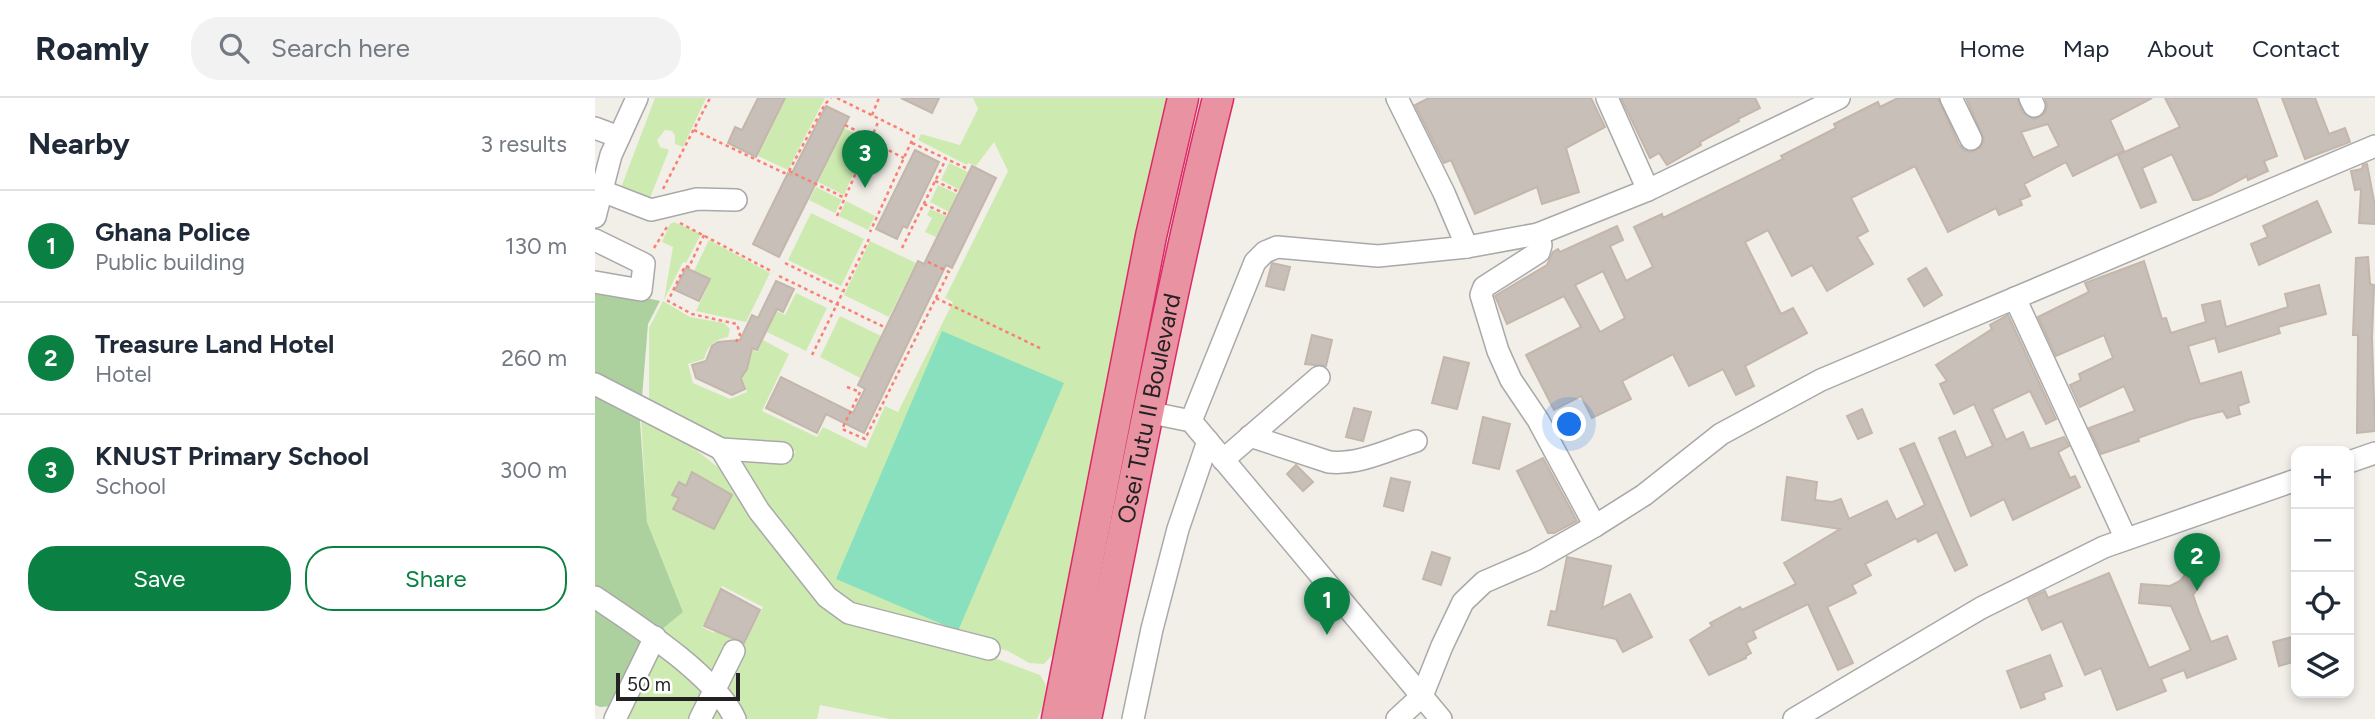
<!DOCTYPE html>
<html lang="en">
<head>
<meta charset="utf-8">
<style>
  :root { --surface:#fff; --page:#f2f2f3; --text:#1f2937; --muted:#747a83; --line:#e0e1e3; --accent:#0b8043 }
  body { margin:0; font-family:Figtree,sans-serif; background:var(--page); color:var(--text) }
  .controls { position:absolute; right:21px; bottom:21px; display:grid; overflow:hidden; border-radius:14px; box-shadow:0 4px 10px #0003 }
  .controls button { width:63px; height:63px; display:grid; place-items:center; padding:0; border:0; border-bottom:2px solid var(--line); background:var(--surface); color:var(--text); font:35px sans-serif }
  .scale { position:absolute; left:21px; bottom:18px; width:124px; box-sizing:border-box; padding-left:7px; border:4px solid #222; border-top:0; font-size:19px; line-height:24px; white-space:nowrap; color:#222; -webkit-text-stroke:5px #fff; paint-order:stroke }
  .you { position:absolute; left:975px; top:327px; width:24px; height:24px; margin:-18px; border:5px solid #fff; border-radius:50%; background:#1a73e8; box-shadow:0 0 0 10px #1a73e833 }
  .badge { display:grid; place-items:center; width:46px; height:46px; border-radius:50%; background:var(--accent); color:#fff; font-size:23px; font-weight:700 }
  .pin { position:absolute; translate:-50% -58px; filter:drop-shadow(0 2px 4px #0008) }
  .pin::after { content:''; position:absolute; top:37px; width:24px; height:21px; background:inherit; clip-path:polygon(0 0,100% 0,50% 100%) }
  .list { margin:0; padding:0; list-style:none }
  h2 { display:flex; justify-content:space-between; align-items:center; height:91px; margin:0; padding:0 28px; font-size:30px }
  h2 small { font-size:23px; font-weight:400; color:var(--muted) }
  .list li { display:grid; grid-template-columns:46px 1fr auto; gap:21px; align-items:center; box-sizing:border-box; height:112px; padding:0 28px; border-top:2px solid var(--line) }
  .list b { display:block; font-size:26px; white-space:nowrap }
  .list p { margin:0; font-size:23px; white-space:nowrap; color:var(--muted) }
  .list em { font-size:23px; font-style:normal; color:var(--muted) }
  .actions { display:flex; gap:14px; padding:21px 28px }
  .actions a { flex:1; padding:16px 0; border:2px solid var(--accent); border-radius:28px; text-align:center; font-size:24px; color:var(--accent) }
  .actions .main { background:var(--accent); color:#fff }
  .icon { flex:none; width:38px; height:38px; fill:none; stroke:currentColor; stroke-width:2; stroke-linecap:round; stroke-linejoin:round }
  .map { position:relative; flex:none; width:1780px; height:621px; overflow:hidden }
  header { display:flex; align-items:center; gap:42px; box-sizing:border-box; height:98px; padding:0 35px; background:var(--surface); border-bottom:2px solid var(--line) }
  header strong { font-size:33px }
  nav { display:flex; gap:38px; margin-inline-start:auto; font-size:24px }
  .search { width:490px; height:63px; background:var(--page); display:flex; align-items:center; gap:18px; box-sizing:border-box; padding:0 24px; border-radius:28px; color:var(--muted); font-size:26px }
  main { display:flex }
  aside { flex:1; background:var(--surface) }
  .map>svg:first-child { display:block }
  .grass { fill:#cdebb0 }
  .forest { fill:#add19e }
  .pitch { fill:#88e0be }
  .building { fill:#c7bfb8; stroke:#c4b6ab; stroke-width:2; fill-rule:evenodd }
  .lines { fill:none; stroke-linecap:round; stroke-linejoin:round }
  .minor-casing { stroke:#a9a9a9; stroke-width:24 }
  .highway-casing { stroke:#dc2a67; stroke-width:33 }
  .path { stroke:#fa8072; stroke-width:2.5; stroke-dasharray:3.5 3.5; stroke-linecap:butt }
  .minor { stroke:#fff; stroke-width:21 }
  .highway { stroke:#e892a2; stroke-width:30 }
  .labels { text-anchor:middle; stroke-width:6; stroke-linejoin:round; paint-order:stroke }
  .street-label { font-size:24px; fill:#222; stroke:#fff }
</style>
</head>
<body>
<header>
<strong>Roamly</strong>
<div class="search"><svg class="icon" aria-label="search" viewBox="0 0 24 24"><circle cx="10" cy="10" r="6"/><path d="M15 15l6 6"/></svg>Search here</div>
<nav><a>Home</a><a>Map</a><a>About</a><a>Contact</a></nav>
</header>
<main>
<aside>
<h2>Nearby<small>3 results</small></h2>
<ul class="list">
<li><span class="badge">1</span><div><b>Ghana Police</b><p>Public building</p></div><em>130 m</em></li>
<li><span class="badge">2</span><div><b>Treasure Land Hotel</b><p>Hotel</p></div><em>260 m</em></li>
<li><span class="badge">3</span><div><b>KNUST Primary School</b><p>School</p></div><em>300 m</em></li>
</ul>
<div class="actions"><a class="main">Save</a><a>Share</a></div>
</aside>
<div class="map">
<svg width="1780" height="621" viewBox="0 0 1780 621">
  <rect width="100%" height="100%" fill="#f2efe9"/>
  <g class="grass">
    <polygon points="60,0 111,0 88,49 80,46 80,37 77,33 70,32 62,42 65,49 74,52 53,105 24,95"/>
    <polygon points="191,0 230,0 193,72 163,58"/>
    <path d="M378,0H574L460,554L449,566L434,565L413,553L275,515L241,497L140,364C159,364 189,370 201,353L149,349L127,341L54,305V230L68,203L95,219L129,225L135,231L133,239C120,241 112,248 109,261L93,266L98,285L135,301L152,294L147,279C156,269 155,260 151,248L162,254L168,242L194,256L167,313L222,339L228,329L271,350L290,308L303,314L358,204L350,200L413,73L399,44L381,68L373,65L372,67L323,42L326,36L365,47L383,11Z"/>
    <polygon points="249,30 273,42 249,97 223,84"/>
    <polygon points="277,47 290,53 280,74 267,68"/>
    <polygon points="354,65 373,74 365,92 346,82"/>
    <polygon points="343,87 362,96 354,114 335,104"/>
    <polygon points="221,89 247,102 240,115 214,102"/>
    <polygon points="251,103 280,118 273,132 244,118"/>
    <polygon points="335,111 351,118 341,139 330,134 337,120 332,117"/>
    <polygon points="216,115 269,141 246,188 193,162"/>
    <polygon points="79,124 106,136 91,165 88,164 69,202 78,149 67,144 75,126"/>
    <polygon points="114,142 175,175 151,224 101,213 116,181 99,173"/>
    <polygon points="275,143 321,165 294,219 249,197"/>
    <polygon points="201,195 232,210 211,253 172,234 176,225 165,220 171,208 190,217"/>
    <polygon points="245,218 286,238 265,280 225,259"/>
    <polygon points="46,319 91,344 129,374 224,502 389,556 445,577 451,587 450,604 442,621 295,621 225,607 222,621 149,621 130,594 149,557 147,551 168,509 127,488 107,529 119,535 121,530 139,539 137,542 139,543 119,584 65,533 88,514 52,424"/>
    <path d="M63,552C90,568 112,595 130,621H28Z"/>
  </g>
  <polygon class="forest" points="0,188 65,203 53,226 45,324 52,424 88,514 65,533 19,608 5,609 0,607"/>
  <polygon class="pitch" points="347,233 469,285 363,533 241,481"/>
  <g class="building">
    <polygon points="163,0 190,0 161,59 133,45 140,29 147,32"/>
    <polygon points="306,0 344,0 337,15"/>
    <polygon points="834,0 996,0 1010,29 971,50 984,94 947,106 942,89 880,116 856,62 849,65 820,7"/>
    <polygon points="1026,0 1160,0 1165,10 1143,21 1144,23 1105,44 1106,47 1072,67 1064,55 1055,60"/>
    <path d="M1303,0H1343L1364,47L1369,52L1376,54L1386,49L1389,41L1371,0H1422L1428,14L1439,21L1450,15L1452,8L1450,0H1557L1515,22L1529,53L1478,78L1471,64L1429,86L1435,98L1425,102L1427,107L1404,117L1401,110L1353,134L1320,68L1256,100L1273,133L1262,139L1278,166L1232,193L1217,167L1197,178L1173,132L1150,144L1186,216L1198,210L1212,235L1150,268L1159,288L1141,297L1128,271L1094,288L1078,256L1027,283L1036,301L997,320L986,298L959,312L931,257L986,229L969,198L912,226L900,198L952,167L958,154L963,151L965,154L1022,128L1028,142L1015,148L1031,183L1058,169L1039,129L1067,116L1068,120L1188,61L1186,58L1241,30L1239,26L1283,4L1285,9ZM1453,26L1464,48L1438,60L1426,34ZM1008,173L1030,220L1005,234L980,187Z"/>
    <polygon points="1570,0 1661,0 1682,58 1669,63 1673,73 1653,82 1652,78 1616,97 1603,102 1598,102 1577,56 1547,70 1561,104 1546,110 1523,57 1585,29"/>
    <polygon points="1687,0 1720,0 1734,36 1750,30 1755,44 1710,61"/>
    <polygon points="231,8 254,19 184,159 158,146 193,75 196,77"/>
    <polygon points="320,52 344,64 312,130 308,128 302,141 281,131"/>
    <polygon points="1772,66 1780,108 1780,126 1764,125 1766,91 1760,92 1756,73 1767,71 1768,67"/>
    <polygon points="377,68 401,80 357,170 351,167 269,335 231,316 222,335 171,310 186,279 258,315 270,291 263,287 323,163 329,166"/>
    <polygon points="1722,103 1736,134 1664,167 1656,146 1673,139 1668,128"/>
    <polygon points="1773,159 1775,186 1779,187 1777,240 1780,333 1762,335 1763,237 1758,237 1760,186 1761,160"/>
    <polygon points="1549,163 1567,221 1571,220 1576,235 1611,224 1607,207 1625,203 1631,229 1693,209 1690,196 1724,187 1731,216 1683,229 1685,235 1624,254 1620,240 1593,248 1605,286 1646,274 1654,304 1643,308 1645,316 1632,320 1628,313 1596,321 1543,340 1544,343 1506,356 1494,330 1540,313 1529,288 1485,309 1475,287 1486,282 1484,276 1518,260 1509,237 1461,258 1443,219 1494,194 1490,185"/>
    <polygon points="677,165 695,169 689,192 671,188"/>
    <polygon points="91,170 115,181 104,203 80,192"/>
    <polygon points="1331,170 1347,197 1329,208 1313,181"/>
    <polygon points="181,183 199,191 188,214 182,211 162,252 157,250 152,271 146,280 150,291 137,297 101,280 97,267 111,263 117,248 123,244 145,242 157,217 163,220"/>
    <polygon points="1413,217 1461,321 1451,326 1435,293 1397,311 1411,342 1428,334 1435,351 1469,339 1474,348 1463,354 1475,380 1480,378 1485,389 1418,422 1409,401 1376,418 1344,340 1360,333 1371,360 1398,348 1379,306 1359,316 1345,286 1352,283 1341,267 1397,231 1395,227"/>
    <polygon points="717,237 737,242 731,268 710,266"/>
    <polygon points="849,259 874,265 862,311 837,305"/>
    <polygon points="759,310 776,314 768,343 751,339"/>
    <polygon points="1267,311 1277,335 1263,341 1252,318"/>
    <polygon points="888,319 915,326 904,371 878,365"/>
    <polygon points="1319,345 1372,467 1360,473 1342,434 1323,444 1321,440 1270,466 1276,477 1257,487 1261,495 1232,509 1258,565 1243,572 1213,506 1158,533 1161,540 1151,545 1156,555 1151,558 1151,560 1114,577 1095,542 1117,528 1115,525 1145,509 1147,512 1201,486 1189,465 1245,431 1187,422 1192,379 1222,384 1220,402 1237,404 1246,401 1254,421 1292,403 1301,422 1330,407 1305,351"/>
    <polygon points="948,360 982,423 959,435 953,435 922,373"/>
    <polygon points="701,367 718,384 708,393 692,376"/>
    <polygon points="97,374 137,397 119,431 78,411 84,400 77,397 84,384 91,388"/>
    <polygon points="796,380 815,384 808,413 789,408"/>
    <polygon points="837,454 855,460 846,487 828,481"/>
    <polygon points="972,459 1016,468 1007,510 1035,496 1057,539 1028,554 1021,541 953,527 956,513 961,514"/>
    <polygon points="1603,461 1617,471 1598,497 1604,514 1616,544 1632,538 1641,561 1592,580 1589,572 1566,581 1571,593 1522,612 1506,570 1490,577 1467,523 1447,532 1433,501 1450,493 1453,500 1514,475 1554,570 1596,552 1576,508 1544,505 1546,486 1575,488 1585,483"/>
    <polygon points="126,491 165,512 149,545 109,528"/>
    <polygon points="1701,538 1701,563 1684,568 1678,544"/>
    <polygon points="1455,557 1467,588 1448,595 1450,601 1426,610 1412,573"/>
  </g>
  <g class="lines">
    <defs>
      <g id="minor">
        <polyline points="802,0 849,95 872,149"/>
        <polyline points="1012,0 1053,92"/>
        <polyline points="1356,0 1376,41"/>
        <polyline points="1435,0 1439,8"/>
        <polyline points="0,30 24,39"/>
        <polyline points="7,93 56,112 102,101 141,102"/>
        <polyline points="0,119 16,57 42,0"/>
        <polyline points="943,136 946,147 944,154 889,189 886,197 903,253 916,282 943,322 1000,428"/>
        <polyline points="0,142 49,166 46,192 0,184"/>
        <polyline points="1420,200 1531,441"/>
        <polyline points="0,286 126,351 187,355"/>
        <polyline points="552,314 596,323 846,621"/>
        <polyline points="596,323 660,164 670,154 682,149 783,158 872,149 943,136 1053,92 1244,0"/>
        <path d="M655,338L734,364C764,367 793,352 821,343"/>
        <polyline points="126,351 164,413 232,499 254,515 394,551"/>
        <polyline points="628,362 724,279"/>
        <polyline points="1754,364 1780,355"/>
        <path d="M0,499C40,526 120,577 140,621"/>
        <polyline points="20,621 60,539"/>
        <polyline points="105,621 139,553"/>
        <polyline points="538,621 557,531 583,431 613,343"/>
        <polyline points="802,621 827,598 847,548 868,504 889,484 940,462 1000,428 1049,397 1126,336 1226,282 1780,48"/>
        <polyline points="1199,621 1386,510 1509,449 1701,382"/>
      </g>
      <g id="highway">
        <polyline points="462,621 556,138 588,0"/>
        <path id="s1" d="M491,621C534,414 572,205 623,0"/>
      </g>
    </defs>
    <use href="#minor" class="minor-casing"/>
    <use href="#highway" class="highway-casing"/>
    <g class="path">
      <polyline points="242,0 319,38 275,134"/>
      <polyline points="277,17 284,0"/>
      <polyline points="250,27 276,40"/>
      <polyline points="99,32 189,75 194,73 250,100"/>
      <polyline points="275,43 309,60"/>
      <polyline points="317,45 371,70"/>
      <polyline points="194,73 230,6 236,0"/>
      <polyline points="340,83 362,93"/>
      <polyline points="68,91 115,0"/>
      <polyline points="329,106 351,116"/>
      <polyline points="242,118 284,22"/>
      <polyline points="85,125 178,174"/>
      <polyline points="109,137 94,169 90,168 73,203 97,216 142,226 145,237 141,244"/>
      <polyline points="59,150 72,129"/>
      <polyline points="307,150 351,61"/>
      <polyline points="190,165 247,193"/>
      <polyline points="184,178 291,230"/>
      <polyline points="341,200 447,251"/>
      <polyline points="217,257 274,141"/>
      <polyline points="252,289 265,294 247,331 270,341 354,174 331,163"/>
    </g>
    <use href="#minor" class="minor"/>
    <use href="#highway" class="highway"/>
  </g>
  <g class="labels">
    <g class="street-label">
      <text dy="8" stroke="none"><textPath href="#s1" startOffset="317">Osei Tutu II Boulevard</textPath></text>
    </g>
  </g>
</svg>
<div class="controls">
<button>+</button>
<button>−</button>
<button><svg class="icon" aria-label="locate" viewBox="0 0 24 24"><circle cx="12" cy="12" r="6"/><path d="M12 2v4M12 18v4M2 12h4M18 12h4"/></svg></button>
<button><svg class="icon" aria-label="layers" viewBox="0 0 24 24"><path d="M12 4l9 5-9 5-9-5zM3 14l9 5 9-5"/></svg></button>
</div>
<div class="scale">50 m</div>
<div class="you"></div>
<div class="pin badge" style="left:732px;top:537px">1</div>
<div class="pin badge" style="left:1602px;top:493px">2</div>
<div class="pin badge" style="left:270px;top:90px">3</div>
</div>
</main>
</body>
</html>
